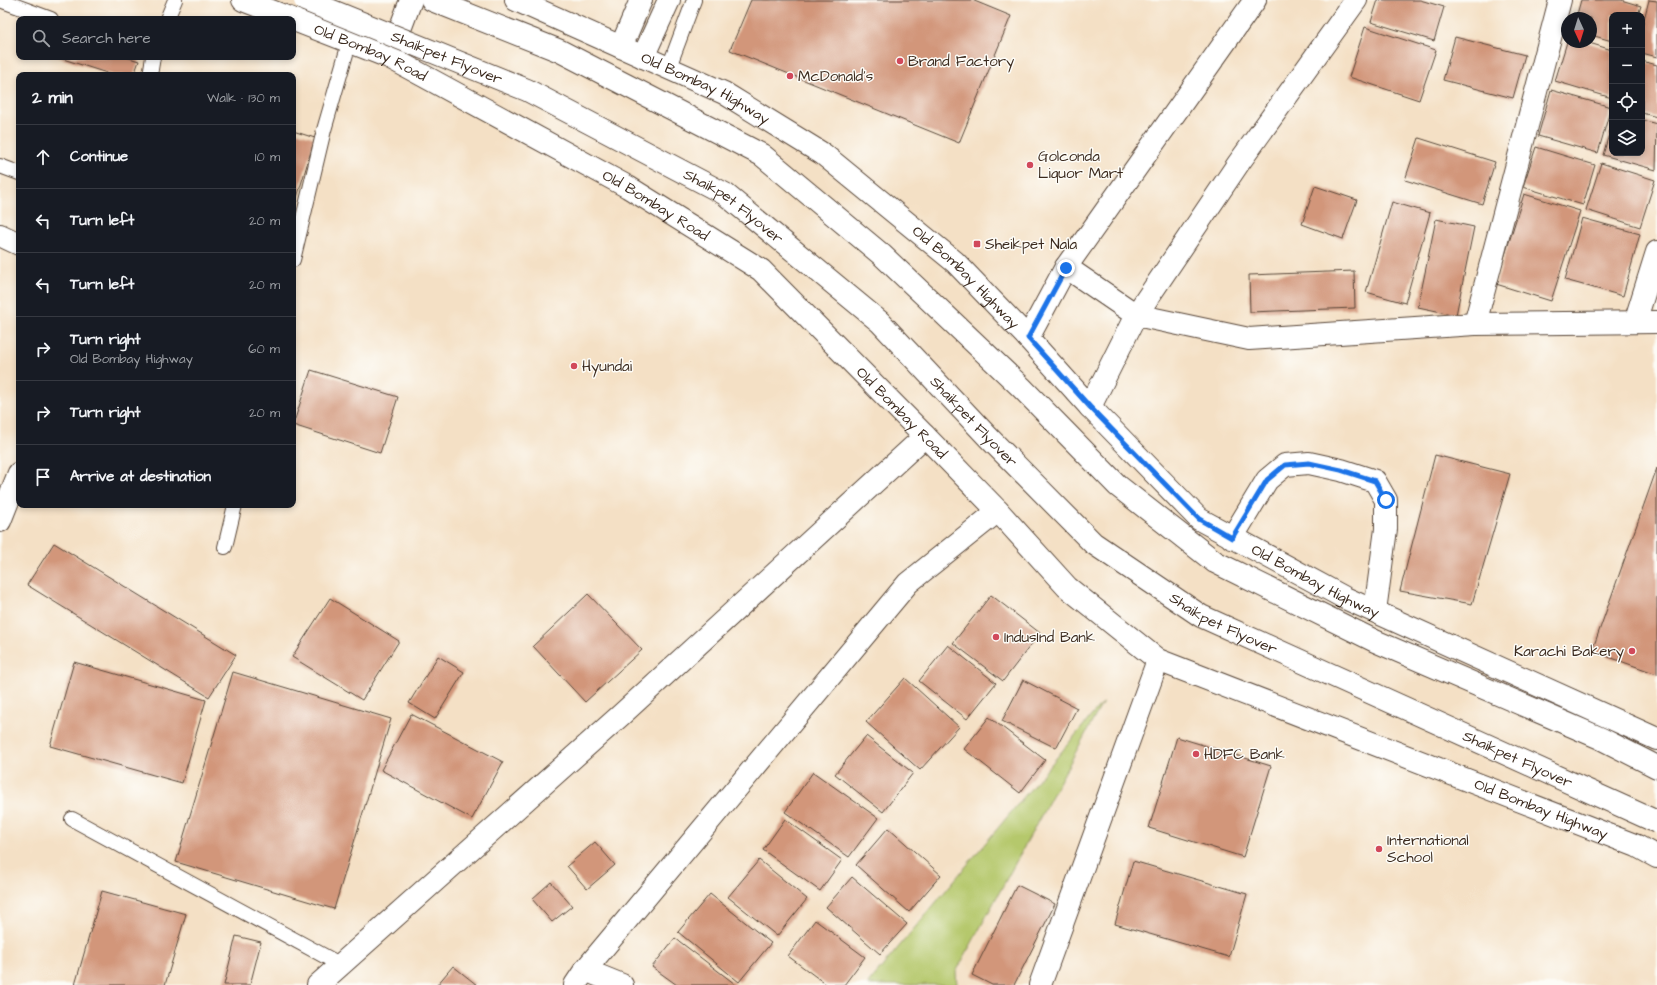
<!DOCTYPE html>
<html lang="en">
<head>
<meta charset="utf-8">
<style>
  :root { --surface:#171b24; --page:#20242c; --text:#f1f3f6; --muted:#9ea1a6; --line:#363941 }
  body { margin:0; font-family:"Architects Daughter",sans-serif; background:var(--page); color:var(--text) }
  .controls { position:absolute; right:12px; top:12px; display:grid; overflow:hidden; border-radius:8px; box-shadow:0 2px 6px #0003 }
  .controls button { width:36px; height:36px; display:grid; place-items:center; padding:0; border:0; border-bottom:1px solid var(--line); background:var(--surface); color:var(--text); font:20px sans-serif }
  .compass { position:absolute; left:1561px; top:12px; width:36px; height:36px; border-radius:50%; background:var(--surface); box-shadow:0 2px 6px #0003; rotate:176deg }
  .stop { position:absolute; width:12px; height:12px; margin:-9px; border:3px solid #1a73e8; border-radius:50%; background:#fff }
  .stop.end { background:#1a73e8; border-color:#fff; box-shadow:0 1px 4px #0008 }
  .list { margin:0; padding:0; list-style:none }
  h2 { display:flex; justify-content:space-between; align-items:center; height:52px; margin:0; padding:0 16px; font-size:17px }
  h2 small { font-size:13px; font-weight:400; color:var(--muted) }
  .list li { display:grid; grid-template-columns:26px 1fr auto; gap:12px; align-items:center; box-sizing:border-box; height:64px; padding:0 16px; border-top:1px solid var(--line) }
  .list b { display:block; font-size:15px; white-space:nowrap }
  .list p { margin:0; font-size:13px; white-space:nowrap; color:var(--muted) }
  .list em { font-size:13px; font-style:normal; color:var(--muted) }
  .icon { flex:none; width:22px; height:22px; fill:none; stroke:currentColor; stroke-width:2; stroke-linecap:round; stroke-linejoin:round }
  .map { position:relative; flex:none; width:1657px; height:985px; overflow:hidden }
  .search { position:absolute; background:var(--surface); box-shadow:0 2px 6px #0003; left:16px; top:16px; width:280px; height:44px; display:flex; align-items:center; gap:10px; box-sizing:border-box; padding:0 14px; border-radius:8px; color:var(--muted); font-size:15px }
  .panel { position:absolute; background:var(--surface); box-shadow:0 2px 6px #0003; left:16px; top:72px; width:280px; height:436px; border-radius:8px }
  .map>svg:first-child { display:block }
  .green { fill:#b5c86c; stroke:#787945 }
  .building { fill:#d2967a }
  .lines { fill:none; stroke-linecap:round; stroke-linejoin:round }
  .service-casing { stroke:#574537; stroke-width:16 }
  .minor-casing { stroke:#574537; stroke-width:24 }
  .tertiary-casing { stroke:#574537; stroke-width:24 }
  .primary-casing { stroke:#574537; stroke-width:24 }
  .service { stroke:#fff; stroke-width:14 }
  .minor { stroke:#fff; stroke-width:22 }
  .tertiary { stroke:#fff; stroke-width:22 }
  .primary { stroke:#fff; stroke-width:22 }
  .primary-bridge-casing { stroke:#574537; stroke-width:24; stroke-linecap:butt }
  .primary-bridge { stroke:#fff; stroke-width:22 }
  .route { stroke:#1a73e8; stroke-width:5 }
  .poi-dot { fill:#d1495b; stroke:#fdfcf7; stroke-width:1.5 }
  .labels { text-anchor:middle; stroke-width:3; stroke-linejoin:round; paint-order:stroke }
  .street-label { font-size:15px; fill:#3b2a1e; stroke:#fdfcf7 }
  .poi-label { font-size:15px; fill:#3b2a1e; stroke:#fdfcf7; text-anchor:start }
</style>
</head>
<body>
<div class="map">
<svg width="1657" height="985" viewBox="0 0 1657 985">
  <rect width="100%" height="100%" fill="#fdfcf7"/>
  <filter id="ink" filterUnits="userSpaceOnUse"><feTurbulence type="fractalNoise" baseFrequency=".025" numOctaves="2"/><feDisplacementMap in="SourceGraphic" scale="8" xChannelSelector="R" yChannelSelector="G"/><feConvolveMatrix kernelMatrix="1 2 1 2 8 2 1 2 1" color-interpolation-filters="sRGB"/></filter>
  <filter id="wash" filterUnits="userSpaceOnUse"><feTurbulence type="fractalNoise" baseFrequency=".012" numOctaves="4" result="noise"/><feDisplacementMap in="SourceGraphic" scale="16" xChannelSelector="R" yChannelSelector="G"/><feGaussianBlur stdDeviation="0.9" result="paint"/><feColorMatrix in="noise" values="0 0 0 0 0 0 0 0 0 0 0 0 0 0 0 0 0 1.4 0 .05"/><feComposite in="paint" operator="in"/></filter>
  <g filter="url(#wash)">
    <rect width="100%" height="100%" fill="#f4e0c5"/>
    <polygon class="green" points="1103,702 956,972 957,985 867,985"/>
    <g id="blocks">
      <g class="building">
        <polygon points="751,0 972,0 1011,16 959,143 730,50"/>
        <polygon points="1378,0 1420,0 1444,7 1434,41 1371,22"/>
        <polygon points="1581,0 1621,0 1641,6 1638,15 1612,15 1612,41 1591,35 1591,18 1576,18"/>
        <polygon points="1649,0 1657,1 1657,57 1642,53 1642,27"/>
        <polygon points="1365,27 1436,50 1419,100 1349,77"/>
        <polygon points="1455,37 1525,55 1513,98 1443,80"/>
        <polygon points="1567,42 1586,42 1612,50 1612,98 1555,81"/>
        <polygon points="57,57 126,57 139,61 134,75 113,75"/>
        <polygon points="1642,61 1657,65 1657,117 1642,113"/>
        <polygon points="1551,90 1611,107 1598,153 1538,136"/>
        <polygon points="1642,120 1657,124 1656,170 1603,155 1612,124 1612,153 1642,153"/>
        <polygon points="293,131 315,138 293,211"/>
        <polygon points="1419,138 1495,162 1482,204 1405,180"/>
        <polygon points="1536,147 1595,165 1583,205 1523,187"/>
        <polygon points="1601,163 1655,180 1640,227 1586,210"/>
        <polygon points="1315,186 1357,200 1343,239 1302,224"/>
        <polygon points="1524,194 1580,211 1551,301 1496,284"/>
        <polygon points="1392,202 1430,213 1405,303 1366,292"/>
        <polygon points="1582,218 1640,234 1623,296 1565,280"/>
        <polygon points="1436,219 1474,227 1456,315 1418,307"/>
        <polygon points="1354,271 1355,308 1250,312 1249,275"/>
        <polygon points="311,370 398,397 380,453 293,425"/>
        <polygon points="1435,455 1510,474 1472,604 1400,591"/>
        <polygon points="1657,468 1657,674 1592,651"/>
        <polygon points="54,543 236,655 209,697 27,585"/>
        <polygon points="588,594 642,650 585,702 533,646"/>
        <polygon points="991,595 1040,633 1003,681 953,643"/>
        <polygon points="330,598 399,641 362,700 292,657"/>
        <polygon points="948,645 996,683 967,719 919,681"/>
        <polygon points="438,656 464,672 435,719 409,703"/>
        <polygon points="74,662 206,700 182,783 50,746"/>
        <polygon points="233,672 391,719 334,909 176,862"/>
        <polygon points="905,678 959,727 920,770 866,722"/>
        <polygon points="1023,680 1077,708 1056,748 1002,721"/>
        <polygon points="411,714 503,762 472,819 381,770"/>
        <polygon points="989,717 1045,760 1020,793 964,749"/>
        <polygon points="866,736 913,773 883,812 835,774"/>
        <polygon points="1177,737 1271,766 1243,857 1149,828"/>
        <polygon points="813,772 878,818 849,857 785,812"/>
        <polygon points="785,819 842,860 820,891 763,850"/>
        <polygon points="888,828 941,875 909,912 856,865"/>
        <polygon points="595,842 615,865 587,889 567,866"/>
        <polygon points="759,860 807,899 777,936 728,897"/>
        <polygon points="1133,861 1247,894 1229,957 1115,924"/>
        <polygon points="852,877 907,924 880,954 826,907"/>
        <polygon points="551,882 572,906 552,922 532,899"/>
        <polygon points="1017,885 1055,904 1014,985 992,985 972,975"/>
        <polygon points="102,891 186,914 165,985 75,985"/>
        <polygon points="710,894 771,943 739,982 678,932"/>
        <polygon points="815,920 865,957 844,985 827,985 788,956"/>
        <polygon points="236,936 261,942 250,985 224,985"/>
        <polygon points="675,938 735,984 734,985 677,985 652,967"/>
        <polygon points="453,966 477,985 437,985"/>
      </g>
    </g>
  </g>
  <g filter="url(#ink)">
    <use href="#blocks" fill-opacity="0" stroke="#574537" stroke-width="1"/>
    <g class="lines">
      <defs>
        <g id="service">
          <polyline points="0,0 51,19"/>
          <polyline points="167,19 175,0"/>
          <polyline points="669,67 694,0"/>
          <polyline points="150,75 153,57"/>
          <polyline points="0,166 19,173"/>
          <polyline points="293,260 324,130 350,40"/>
          <polyline points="225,547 235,505"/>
          <polyline points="72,819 341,965"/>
        </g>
        <g id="minor">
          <polyline points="621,47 641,0"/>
          <polyline points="643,57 669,0"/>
          <polyline points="0,235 19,244"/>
          <polyline points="1066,267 1136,315 1249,339 1475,324 1657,322"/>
          <polyline points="1635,322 1657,252"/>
          <polyline points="1475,324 1560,0"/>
          <polyline points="0,521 19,473"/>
          <polyline points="1232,538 1267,480 1285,465 1309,463 1341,470 1375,481 1386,500 1386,529 1375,611"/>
          <polyline points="585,970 622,985"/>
          <polyline points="318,985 621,715 925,436"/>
          <polyline points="575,985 585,970 908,583 998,511"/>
          <polyline points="1040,985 1158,660"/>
        </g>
        <g id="tertiary">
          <polyline points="1028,338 1066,267 1255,0"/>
          <polyline points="1090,407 1136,315 1238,164 1356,0"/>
        </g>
        <g id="primary">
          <path id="s1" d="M243,0L389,57L628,187L761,270L925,436L998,511L1067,587L1158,660L1637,846L1657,857"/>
          <polyline points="432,0 560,51 762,155 882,255 1021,387 1118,486 1215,562 1375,641 1600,738 1657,767"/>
          <path id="s2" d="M516,0L724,93L823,154L955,262L1028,338L1090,407L1199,519L1345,598L1657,739"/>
          <polyline points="390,56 411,0"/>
        </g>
      </defs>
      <use href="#service" class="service-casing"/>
      <use href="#minor" class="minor-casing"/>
      <use href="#tertiary" class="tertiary-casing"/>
      <use href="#primary" class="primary-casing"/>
      <use href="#service" class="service"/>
      <use href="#minor" class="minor"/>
      <use href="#tertiary" class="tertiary"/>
      <use href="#primary" class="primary"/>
      <defs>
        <g id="primary-bridge">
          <path id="s3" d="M305,0L527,90L725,194L880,322L988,437L1093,543L1201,616L1657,822"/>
        </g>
      </defs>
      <use href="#primary-bridge" class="primary-bridge-casing"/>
      <use href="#primary-bridge" class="primary-bridge"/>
    </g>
  </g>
  <g class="lines" filter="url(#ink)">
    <polyline class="route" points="1066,268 1028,338 1090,407 1199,519 1232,538 1267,480 1285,465 1309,463 1341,470 1375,481 1386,500"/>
  </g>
  <g class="poi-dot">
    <circle cx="900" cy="61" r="4"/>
    <circle cx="790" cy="76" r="4"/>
    <circle cx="1030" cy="165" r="4"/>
    <rect x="973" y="240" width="8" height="8" rx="2"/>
    <circle cx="574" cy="366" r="4"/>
    <circle cx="996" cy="637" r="4"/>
    <circle cx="1632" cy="651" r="4"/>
    <circle cx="1196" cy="754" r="4"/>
    <circle cx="1379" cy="849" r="4"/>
  </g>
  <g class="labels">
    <g class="street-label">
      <text dy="5" stroke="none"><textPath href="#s1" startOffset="138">Old Bombay Road</textPath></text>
      <text dy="5" stroke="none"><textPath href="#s3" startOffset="153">Shaikpet Flyover</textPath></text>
      <text dy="5" stroke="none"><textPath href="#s2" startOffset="209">Old Bombay Highway</textPath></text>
      <text dy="5" stroke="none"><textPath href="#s1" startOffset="462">Old Bombay Road</textPath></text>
      <text dy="5" stroke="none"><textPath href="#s3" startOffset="477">Shaikpet Flyover</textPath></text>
      <text dy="5" stroke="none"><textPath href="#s2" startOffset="533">Old Bombay Highway</textPath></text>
      <text dy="5" stroke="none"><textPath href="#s1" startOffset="786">Old Bombay Road</textPath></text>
      <text dy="5" stroke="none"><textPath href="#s3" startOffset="801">Shaikpet Flyover</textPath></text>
      <text dy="5" stroke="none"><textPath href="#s2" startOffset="1001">Old Bombay Highway</textPath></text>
      <text dy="5" stroke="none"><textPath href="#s3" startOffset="1125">Shaikpet Flyover</textPath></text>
      <text dy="5" stroke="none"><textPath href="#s3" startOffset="1449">Shaikpet Flyover</textPath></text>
      <text dy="5" stroke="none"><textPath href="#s1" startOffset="1554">Old Bombay Highway</textPath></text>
    </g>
    <g class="poi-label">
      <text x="908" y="66">Brand Factory</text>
      <text x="798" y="81">McDonald's</text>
      <text x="1038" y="161">Golconda<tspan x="1038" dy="17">Liquor Mart</tspan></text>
      <text x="985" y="249">Sheikpet Nala</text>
      <text x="582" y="371">Hyundai</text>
      <text x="1004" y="642">IndusInd Bank</text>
      <text x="1624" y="656" text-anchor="end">Karachi Bakery</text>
      <text x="1204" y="759">HDFC Bank</text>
      <text x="1387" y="845">International<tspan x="1387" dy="17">School</tspan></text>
    </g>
  </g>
</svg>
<div class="controls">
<button>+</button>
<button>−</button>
<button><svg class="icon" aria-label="locate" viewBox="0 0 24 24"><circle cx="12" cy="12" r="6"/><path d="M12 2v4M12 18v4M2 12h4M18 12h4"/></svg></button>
<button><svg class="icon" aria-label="layers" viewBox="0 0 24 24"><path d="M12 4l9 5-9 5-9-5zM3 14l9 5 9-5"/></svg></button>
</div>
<svg class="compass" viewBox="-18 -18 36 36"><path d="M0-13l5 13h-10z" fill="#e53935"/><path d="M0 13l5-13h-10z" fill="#9ea1a6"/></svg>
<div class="stop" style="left:1386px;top:500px"></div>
<div class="stop end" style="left:1066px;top:268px"></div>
<div class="search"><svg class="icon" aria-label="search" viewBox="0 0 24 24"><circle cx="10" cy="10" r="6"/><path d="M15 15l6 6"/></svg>Search here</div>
<section class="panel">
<h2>2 min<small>Walk · 130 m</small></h2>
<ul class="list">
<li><svg class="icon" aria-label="ahead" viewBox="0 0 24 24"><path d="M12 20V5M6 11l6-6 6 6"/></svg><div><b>Continue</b></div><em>10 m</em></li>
<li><svg class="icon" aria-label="left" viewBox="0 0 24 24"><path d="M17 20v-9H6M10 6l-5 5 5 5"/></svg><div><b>Turn left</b></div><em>20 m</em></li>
<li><svg class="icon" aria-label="left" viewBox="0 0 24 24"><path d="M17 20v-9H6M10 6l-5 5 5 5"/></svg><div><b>Turn left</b></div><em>20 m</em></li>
<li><svg class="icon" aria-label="right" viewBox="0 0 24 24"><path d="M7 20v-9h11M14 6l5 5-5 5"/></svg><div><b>Turn right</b><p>Old Bombay Highway</p></div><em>60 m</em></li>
<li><svg class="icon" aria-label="right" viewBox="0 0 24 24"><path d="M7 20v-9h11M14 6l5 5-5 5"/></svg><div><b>Turn right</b></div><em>20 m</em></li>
<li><svg class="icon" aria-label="arrive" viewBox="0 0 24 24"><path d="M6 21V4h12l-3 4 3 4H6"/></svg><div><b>Arrive at destination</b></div></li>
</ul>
</section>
</div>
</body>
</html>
